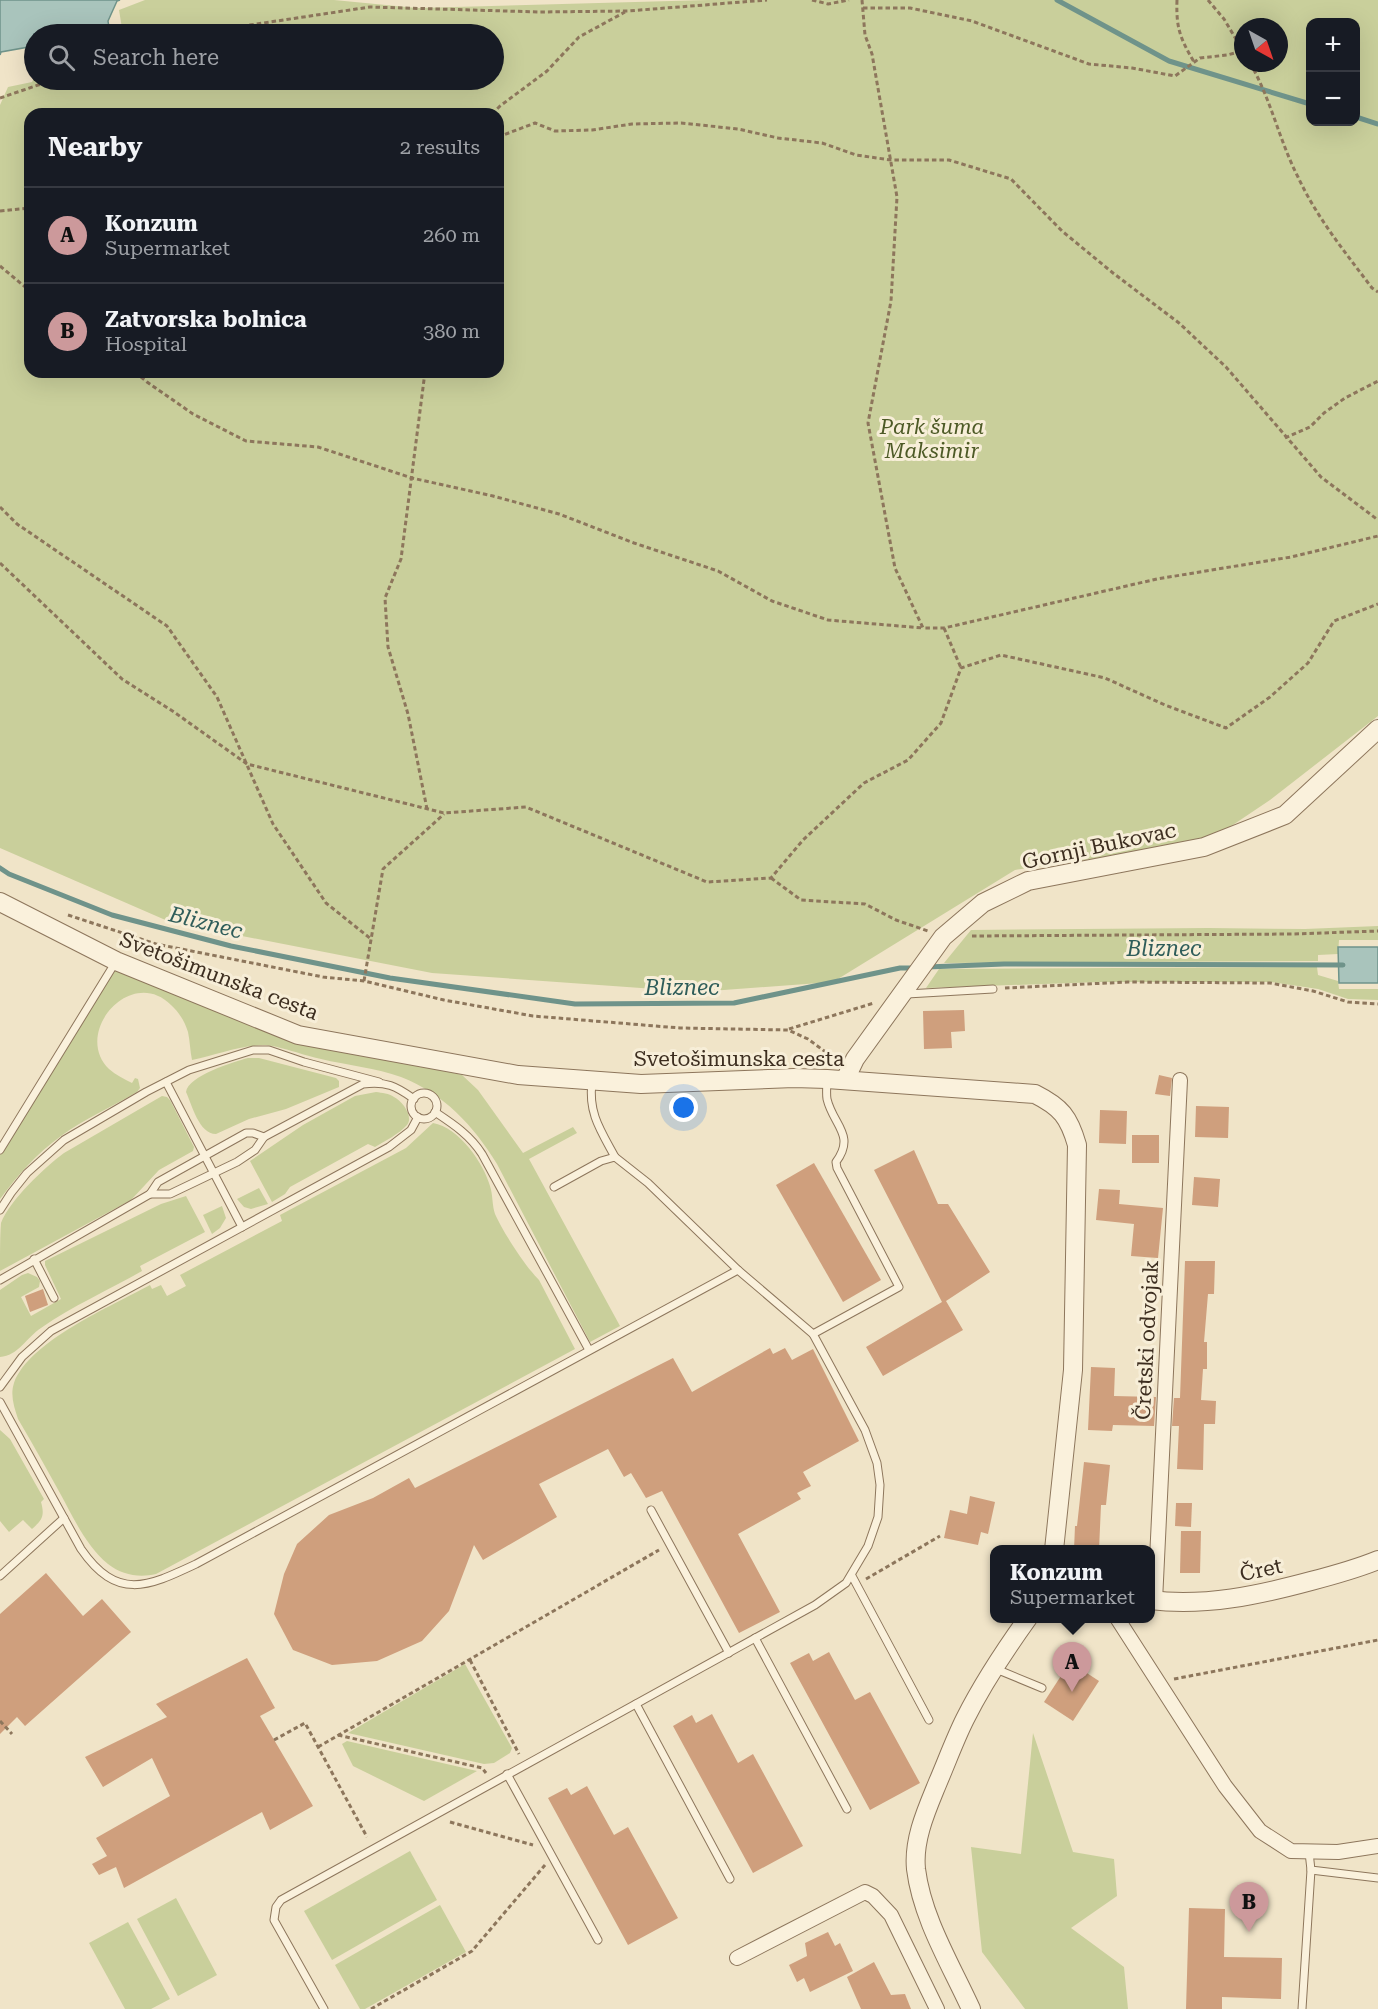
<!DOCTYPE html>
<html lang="en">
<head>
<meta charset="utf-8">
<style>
  :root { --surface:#171b24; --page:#20242c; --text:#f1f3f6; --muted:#9ea1a6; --line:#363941; --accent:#cc999b }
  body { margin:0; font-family:"Roboto Serif",serif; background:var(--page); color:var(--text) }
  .controls { position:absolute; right:18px; top:18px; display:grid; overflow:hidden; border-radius:12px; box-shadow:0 6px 24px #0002 }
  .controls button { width:54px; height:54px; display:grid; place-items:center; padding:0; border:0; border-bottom:2px solid var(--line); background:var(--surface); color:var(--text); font:30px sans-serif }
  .compass { position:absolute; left:1234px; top:18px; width:54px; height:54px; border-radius:50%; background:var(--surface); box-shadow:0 6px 24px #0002; rotate:140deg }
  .you { position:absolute; left:684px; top:1108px; width:21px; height:21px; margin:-15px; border:4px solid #fff; border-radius:50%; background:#1a73e8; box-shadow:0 0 0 9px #1a73e833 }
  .badge { display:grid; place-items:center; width:39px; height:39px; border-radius:50%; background:var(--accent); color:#111; font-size:20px; font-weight:700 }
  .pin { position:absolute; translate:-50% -50px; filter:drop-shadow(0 2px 3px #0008) }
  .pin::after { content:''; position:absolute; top:32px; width:21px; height:18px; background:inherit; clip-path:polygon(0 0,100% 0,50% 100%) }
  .popup { position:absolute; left:990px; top:1545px; width:165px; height:78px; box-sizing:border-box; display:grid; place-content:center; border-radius:12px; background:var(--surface); filter:drop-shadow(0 2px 4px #0005); font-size:20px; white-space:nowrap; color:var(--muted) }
  .popup b { font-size:22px; color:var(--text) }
  .popup::after { content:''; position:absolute; left:50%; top:100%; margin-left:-12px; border:12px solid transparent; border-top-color:var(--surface) }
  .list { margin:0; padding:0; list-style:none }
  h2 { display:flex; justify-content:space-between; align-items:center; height:78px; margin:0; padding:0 24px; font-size:26px }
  h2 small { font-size:20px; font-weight:400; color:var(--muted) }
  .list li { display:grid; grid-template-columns:39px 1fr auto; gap:18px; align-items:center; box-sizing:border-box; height:96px; padding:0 24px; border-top:2px solid var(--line) }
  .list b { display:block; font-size:22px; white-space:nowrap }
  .list p { margin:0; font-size:20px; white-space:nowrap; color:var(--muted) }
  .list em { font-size:20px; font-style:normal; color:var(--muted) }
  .icon { flex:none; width:33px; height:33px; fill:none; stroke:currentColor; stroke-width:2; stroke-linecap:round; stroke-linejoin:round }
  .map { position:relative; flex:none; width:1378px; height:2009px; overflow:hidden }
  .search { position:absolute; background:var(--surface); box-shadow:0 6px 24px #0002; left:24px; top:24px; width:480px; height:66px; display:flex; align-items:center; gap:15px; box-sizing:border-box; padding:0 21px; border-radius:33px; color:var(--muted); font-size:22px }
  .panel { position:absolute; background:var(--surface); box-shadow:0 6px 24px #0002; left:24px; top:108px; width:480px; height:270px; border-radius:18px }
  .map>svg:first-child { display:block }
  .green { fill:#c9cf9b; fill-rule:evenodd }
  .water { fill:#a9c4bc; stroke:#6f938a; stroke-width:1.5 }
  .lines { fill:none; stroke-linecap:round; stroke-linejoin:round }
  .stream { stroke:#6f938a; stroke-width:5 }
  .building { fill:#cf9f7d }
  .service-casing { stroke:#8d765c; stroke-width:9 }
  .minor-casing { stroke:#8d765c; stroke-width:16 }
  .tertiary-casing { stroke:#8d765c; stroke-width:20 }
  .path { stroke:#8d765c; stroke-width:3; stroke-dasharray:4.5 3; stroke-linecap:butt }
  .service { stroke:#faf1dc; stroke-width:7 }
  .minor { stroke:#faf1dc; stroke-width:14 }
  .tertiary { stroke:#faf1dc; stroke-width:18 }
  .labels { text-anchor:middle; stroke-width:6; stroke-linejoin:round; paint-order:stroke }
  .park-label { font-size:21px; font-style:italic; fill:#4d5a26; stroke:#f7eed8 }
  .street-label { font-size:21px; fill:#3d2e20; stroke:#f7eed8 }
  .water-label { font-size:22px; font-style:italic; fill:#2f5d5a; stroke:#f7eed8 }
</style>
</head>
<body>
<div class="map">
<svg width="1378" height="2009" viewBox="0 0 1378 2009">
  <rect width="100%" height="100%" fill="#f0e4c8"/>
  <g class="green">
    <path d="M145,0H334L417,8L708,0H1378V716L1270,800L1206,843L1015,870L833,982L697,992L432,973L170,922L0,848V105L8,87L32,82L34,78V80H494V34H123L119,10ZM1310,22H1356V122H1310ZM1243,27H1279V63H1243ZM30,114H498V372H30Z"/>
    <polygon points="1378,926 1378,940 1339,940 1338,954 1318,955 1318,961 944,963 971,930 1208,928 1305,929"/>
    <polygon points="1317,967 1318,975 1338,981 1339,989 1378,989 1378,1000 1348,999 1318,989 1271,982 1100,982 926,988 939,969"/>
    <path d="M113,969L343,1047L462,1075L478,1090L523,1153L573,1127L577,1133L529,1159L620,1326L590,1342L497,1164C473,1125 444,1094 401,1077C377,1068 346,1065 321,1059C305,1056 278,1045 263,1045C239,1046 215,1055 192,1060C190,1051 190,1041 188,1032C185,1022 179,1012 171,1005C131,965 72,1033 109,1069C116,1075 124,1079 132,1083L135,1078L138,1079L140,1088L137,1092C112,1107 84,1119 61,1136C36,1154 18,1175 0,1199V1155Z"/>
    <path d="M248,1058H259L336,1078L339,1081V1087L286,1109L249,1119L216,1134C199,1134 192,1105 186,1092C188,1076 233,1062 248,1058Z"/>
    <path d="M376,1092C382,1093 389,1093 394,1097C402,1101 414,1116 407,1125C399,1134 385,1141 375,1147L368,1144L290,1187L285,1194L272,1202L250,1161L303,1125L355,1096Z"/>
    <path d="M162,1096L167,1097L170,1100L194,1147L193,1151L159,1170L131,1200L0,1271C0,1259 0,1234 1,1223C10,1200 44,1168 64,1153Z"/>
    <path d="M433,1123C459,1127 484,1164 490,1186C493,1195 492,1206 495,1214C503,1232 525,1266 539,1280L575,1349L156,1574C139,1578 122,1575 108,1564C87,1547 74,1519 61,1495C47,1470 33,1444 18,1419C14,1407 10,1395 14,1383C29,1341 112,1306 150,1285L152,1289L161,1285L167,1296L186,1286L180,1275L282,1221L280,1215L406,1148Z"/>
    <polygon points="259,1188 268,1204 251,1209 244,1207 237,1199"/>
    <path d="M186,1196L205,1232L140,1266L142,1271C109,1290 72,1306 41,1328C27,1337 18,1356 0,1357V1290L22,1275L28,1273L37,1277L40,1281L39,1287L21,1297L31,1316L61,1299L45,1265V1261L161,1204Z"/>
    <polygon points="222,1206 226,1218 220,1228 212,1234 203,1215"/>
    <path d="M0,1430L10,1439L44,1499L41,1502C45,1516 42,1520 32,1529L23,1520L9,1532L0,1521Z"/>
    <polygon points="465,1664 512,1748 510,1753 494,1763 484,1764 348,1733"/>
    <polygon points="1033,1733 1073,1852 1114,1859 1117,1896 1071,1928 1124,1967 1128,2009 1025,2009 982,1952 971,1847 1021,1854"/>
    <polygon points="347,1741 477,1771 424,1801 353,1766 342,1744"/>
    <polygon points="410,1851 437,1900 332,1960 304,1911"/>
    <polygon points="176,1898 217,1975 178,1996 137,1919"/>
    <polygon points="440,1905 466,1952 365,2009 360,2009 335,1965"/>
    <polygon points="128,1922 170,1999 151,2009 125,2009 89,1943"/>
  </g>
  <g class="water">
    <polygon points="0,0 120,0 117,1 108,21 110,34 34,34 34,46 1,52 0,55"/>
    <polygon points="1338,947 1378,947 1378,983 1339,983"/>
  </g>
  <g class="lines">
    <g class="stream">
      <polyline points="1057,0 1169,61 1310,104"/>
      <polyline points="1356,117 1378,124"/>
      <polyline points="0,868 9,874 112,915 231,946 390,978 575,1004 734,1003 900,968 914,968"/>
      <polyline points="927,967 1004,964 1343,965"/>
    </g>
  </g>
  <g class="building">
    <polygon points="964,1010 965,1031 951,1032 952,1048 924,1049 923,1011"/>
    <polygon points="1159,1075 1172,1078 1170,1096 1155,1094"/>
    <polygon points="1196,1106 1229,1107 1228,1138 1195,1137"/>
    <polygon points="1100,1110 1127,1111 1126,1144 1099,1143"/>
    <rect x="1132" y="1135" width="27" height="28"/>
    <polygon points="914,1150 938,1204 948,1204 990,1272 946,1301 963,1330 883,1376 866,1347 942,1302 874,1170"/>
    <polygon points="814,1163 881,1280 843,1302 776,1185"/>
    <polygon points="1194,1177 1220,1179 1218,1207 1192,1205"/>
    <polygon points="1099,1189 1120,1190 1119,1204 1163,1208 1158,1258 1131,1256 1134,1224 1096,1220"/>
    <polygon points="1185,1261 1215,1261 1214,1294 1208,1294 1204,1342 1207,1342 1207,1369 1203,1369 1201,1400 1216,1401 1215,1424 1204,1424 1203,1470 1177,1469 1179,1426 1172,1426 1174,1398 1180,1398"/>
    <polygon points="43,1289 48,1305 30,1312 25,1296"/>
    <polygon points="770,1348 773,1354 785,1348 792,1360 813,1349 859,1441 803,1472 811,1486 797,1493 801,1499 738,1534 780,1612 739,1633 662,1491 646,1498 631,1473 624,1477 608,1449 539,1484 557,1517 483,1560 474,1545 449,1611 422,1641 377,1661 332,1665 293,1650 274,1614 284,1574 297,1544 329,1515 373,1498 409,1478 415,1488 673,1358 692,1392"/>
    <polygon points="1091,1367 1115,1368 1114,1396 1156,1397 1154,1426 1113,1425 1112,1431 1088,1430"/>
    <polygon points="1084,1462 1110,1465 1106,1505 1101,1505 1099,1550 1074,1550 1075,1526 1077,1526"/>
    <polygon points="970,1496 995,1502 988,1534 981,1532 978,1545 944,1538 950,1510 967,1514"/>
    <polygon points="1176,1503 1192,1503 1191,1527 1175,1526"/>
    <polygon points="1181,1531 1201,1531 1200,1573 1180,1573"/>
    <polygon points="46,1573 83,1616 102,1599 131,1632 25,1726 17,1717 0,1734 0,1614"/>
    <polygon points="829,1652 855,1700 870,1692 920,1783 870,1810 790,1663 809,1653 813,1661"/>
    <polygon points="247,1658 275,1708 260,1716 313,1806 270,1830 262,1812 124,1888 116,1867 99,1875 92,1864 107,1856 96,1838 170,1796 152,1758 103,1787 85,1757 167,1717 156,1704"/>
    <polygon points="1070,1662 1099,1681 1073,1721 1044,1702"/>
    <polygon points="712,1714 738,1763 753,1754 803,1846 753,1873 673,1726 692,1715 696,1723"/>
    <polygon points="587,1786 614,1835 628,1827 678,1918 628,1945 548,1798 567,1788 571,1795"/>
    <polygon points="1189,1908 1225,1909 1224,1957 1282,1958 1281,1999 1222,1997 1222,2009 1186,2009"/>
    <polygon points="828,1932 835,1946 840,1943 853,1971 810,1992 804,1978 797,1982 789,1965 807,1956 805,1943"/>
    <polygon points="874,1962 891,1995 905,1994 911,2009 861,2009 847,1977"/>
  </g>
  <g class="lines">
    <defs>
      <g id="service">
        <polyline points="907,994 993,989"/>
        <polyline points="166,1082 242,1227"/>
        <path d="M592,1083C588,1113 601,1131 615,1157"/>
        <circle cx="424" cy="1106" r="13"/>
        <path d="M435,1112C453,1124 470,1135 482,1154L589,1350"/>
        <polyline points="0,1150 115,963"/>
        <polyline points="554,1187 601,1161 615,1157 648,1183 738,1270"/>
        <path d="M150,1194H170L237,1162L255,1150L264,1137L363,1084C386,1081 396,1086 414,1099"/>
        <polyline points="0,1210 11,1193 27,1173 64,1140 146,1092 189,1070 253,1050 269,1050 304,1062 379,1082"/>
        <polyline points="34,1259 54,1298"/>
        <polyline points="0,1280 150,1194 158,1182 246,1133 253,1133 264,1137"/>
        <path d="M813,1334L899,1287L837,1168L836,1162C856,1135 833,1125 827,1099C826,1093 827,1085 827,1079"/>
        <polyline points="0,1387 22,1357 51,1331 389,1147 411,1130 418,1117"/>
        <path d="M0,1402L81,1549C117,1601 147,1587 196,1564L738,1270L813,1334L865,1430L877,1463L880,1485L878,1517L868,1546L846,1583L815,1605L281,1900L276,1907L274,1920L324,2009"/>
        <polyline points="651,1510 729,1653"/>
        <polyline points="0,1576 64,1518"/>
        <polyline points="852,1576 929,1720"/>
        <polyline points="755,1638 847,1809"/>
        <polyline points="996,1669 1042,1688"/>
        <polyline points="636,1704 730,1879"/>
        <polyline points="507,1774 598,1940"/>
        <polyline points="1309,1852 1311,1870 1378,1878"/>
        <polyline points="1302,2009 1311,1870"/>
      </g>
      <g id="minor">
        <polyline points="1155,1601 1180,1080"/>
        <polyline points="1117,1618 1225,1786 1260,1831 1291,1851 1338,1852 1378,1846"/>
        <polyline points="737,1958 865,1892 873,1896 891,1915 937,2009"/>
      </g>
      <g id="tertiary">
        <path d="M0,902L116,961L298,1035L518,1075L641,1084L794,1078L827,1079L1035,1094C1061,1107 1069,1117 1077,1145L1073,1370L1054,1550"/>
        <polyline points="845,1080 855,1059 943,937 983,903 1028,881 1204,847 1285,815 1378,729"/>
        <path d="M1150,1600C1205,1607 1259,1595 1311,1581C1334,1575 1356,1569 1378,1560"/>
        <path d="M971,2009C951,1965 922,1918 916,1869C913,1839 927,1809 938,1782C947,1761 955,1739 965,1719C983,1683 1005,1650 1028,1618"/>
      </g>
    </defs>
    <use href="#service" class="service-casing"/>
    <use href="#minor" class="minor-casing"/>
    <use href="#tertiary" class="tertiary-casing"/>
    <g class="path">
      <polyline points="812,0 828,4 849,0"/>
      <polyline points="862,0 865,35 872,54 897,197 891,301 868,423 895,568 923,628 944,628 1157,579 1291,557 1378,536"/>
      <path d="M1177,0C1176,28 1180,38 1194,62"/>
      <polyline points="1208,0 1224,19 1243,51"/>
      <polyline points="863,8 910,8 972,21 1089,64 1132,68 1175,76 1200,58 1227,55 1243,51"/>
      <polyline points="190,34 370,7 540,12 628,11 767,0"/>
      <path d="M1250,63C1271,99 1279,140 1298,177C1317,218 1345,252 1372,288L1378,292"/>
      <polyline points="0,98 47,82 71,80"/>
      <polyline points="492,114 500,106 547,71 579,37 625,12"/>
      <polyline points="498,137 535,123 555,131 592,130 632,124 681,123 738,129 778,138 822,143 856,155 891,160 949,160 1011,179 1062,231 1113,273 1179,323 1226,367 1321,477 1378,520"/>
      <polyline points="0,211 30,208"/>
      <polyline points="0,266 30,291"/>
      <polyline points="135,372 147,382 193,414 246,441 318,447 412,478 493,496 559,514 634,543 718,571 772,601 828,620 923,628"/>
      <polyline points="425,372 401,559 385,598 388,647 408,714 427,809"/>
      <polyline points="1285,438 1310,427 1324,413 1345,398 1378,381"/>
      <polyline points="0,507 17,524 167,626 217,697 273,824 326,903 371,939"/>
      <polyline points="0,563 122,679 174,712 247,764 444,813 526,807 707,882 771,878 803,840 864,783 908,760 941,723 961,668 1001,655 1105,678 1165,705 1226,728 1270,697 1308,663 1334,621 1378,604"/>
      <polyline points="944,628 961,668"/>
      <polyline points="771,878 801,900 865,904 896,920 928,931"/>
      <polyline points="68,915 156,944 323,977 364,981 444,1000 533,1016 680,1028 788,1030 808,1039 831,1056 836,1057"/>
      <polyline points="972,936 1293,934 1378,931"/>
      <polyline points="364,981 383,869 444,814"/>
      <polyline points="1005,988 1128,982 1270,983 1313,991 1348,1002 1378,1004"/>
      <polyline points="789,1029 874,1003"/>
      <polyline points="866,1579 940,1536"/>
      <polyline points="470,1660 519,1754"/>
      <polyline points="1174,1679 1378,1640"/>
      <polyline points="0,1721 12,1734"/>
      <polyline points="338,1735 482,1768 486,1773"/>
      <polyline points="274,1740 305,1723 367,1837"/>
      <polyline points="318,1747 659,1550"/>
      <polyline points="450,1822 533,1845"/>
      <polyline points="371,2009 472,1951 545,1865"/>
    </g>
    <use href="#service" class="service"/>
    <use href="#minor" class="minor"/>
    <use href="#tertiary" class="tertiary"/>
  </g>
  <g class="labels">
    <g class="park-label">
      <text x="932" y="434">Park šuma<tspan x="932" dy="24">Maksimir</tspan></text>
    </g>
    <g class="street-label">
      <text transform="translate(1099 846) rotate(-12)" y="7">Gornji Bukovac</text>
      <text transform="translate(219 976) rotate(21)" y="7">Svetošimunska cesta</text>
      <text x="739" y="1066">Svetošimunska cesta</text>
      <text transform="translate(1147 1340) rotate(-87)" y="7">Čretski odvojak</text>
      <text transform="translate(1261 1570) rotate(-12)" y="7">Čret</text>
    </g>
    <g class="water-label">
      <text transform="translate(206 922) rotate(14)" y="8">Bliznec</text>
      <text x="1164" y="956">Bliznec</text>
      <text x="682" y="995">Bliznec</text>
    </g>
  </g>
</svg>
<div class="controls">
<button>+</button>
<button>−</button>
</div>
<svg class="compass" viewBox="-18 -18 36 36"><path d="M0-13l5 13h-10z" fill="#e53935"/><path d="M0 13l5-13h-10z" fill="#9ea1a6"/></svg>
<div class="you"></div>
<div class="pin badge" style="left:1072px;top:1692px">A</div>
<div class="popup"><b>Konzum</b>Supermarket</div>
<div class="pin badge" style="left:1249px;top:1932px">B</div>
<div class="search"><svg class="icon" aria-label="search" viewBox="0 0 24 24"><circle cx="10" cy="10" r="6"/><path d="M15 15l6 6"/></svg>Search here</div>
<section class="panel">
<h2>Nearby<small>2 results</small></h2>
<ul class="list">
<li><span class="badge">A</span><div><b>Konzum</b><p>Supermarket</p></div><em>260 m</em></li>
<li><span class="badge">B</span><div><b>Zatvorska bolnica</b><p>Hospital</p></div><em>380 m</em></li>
</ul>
</section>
</div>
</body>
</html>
